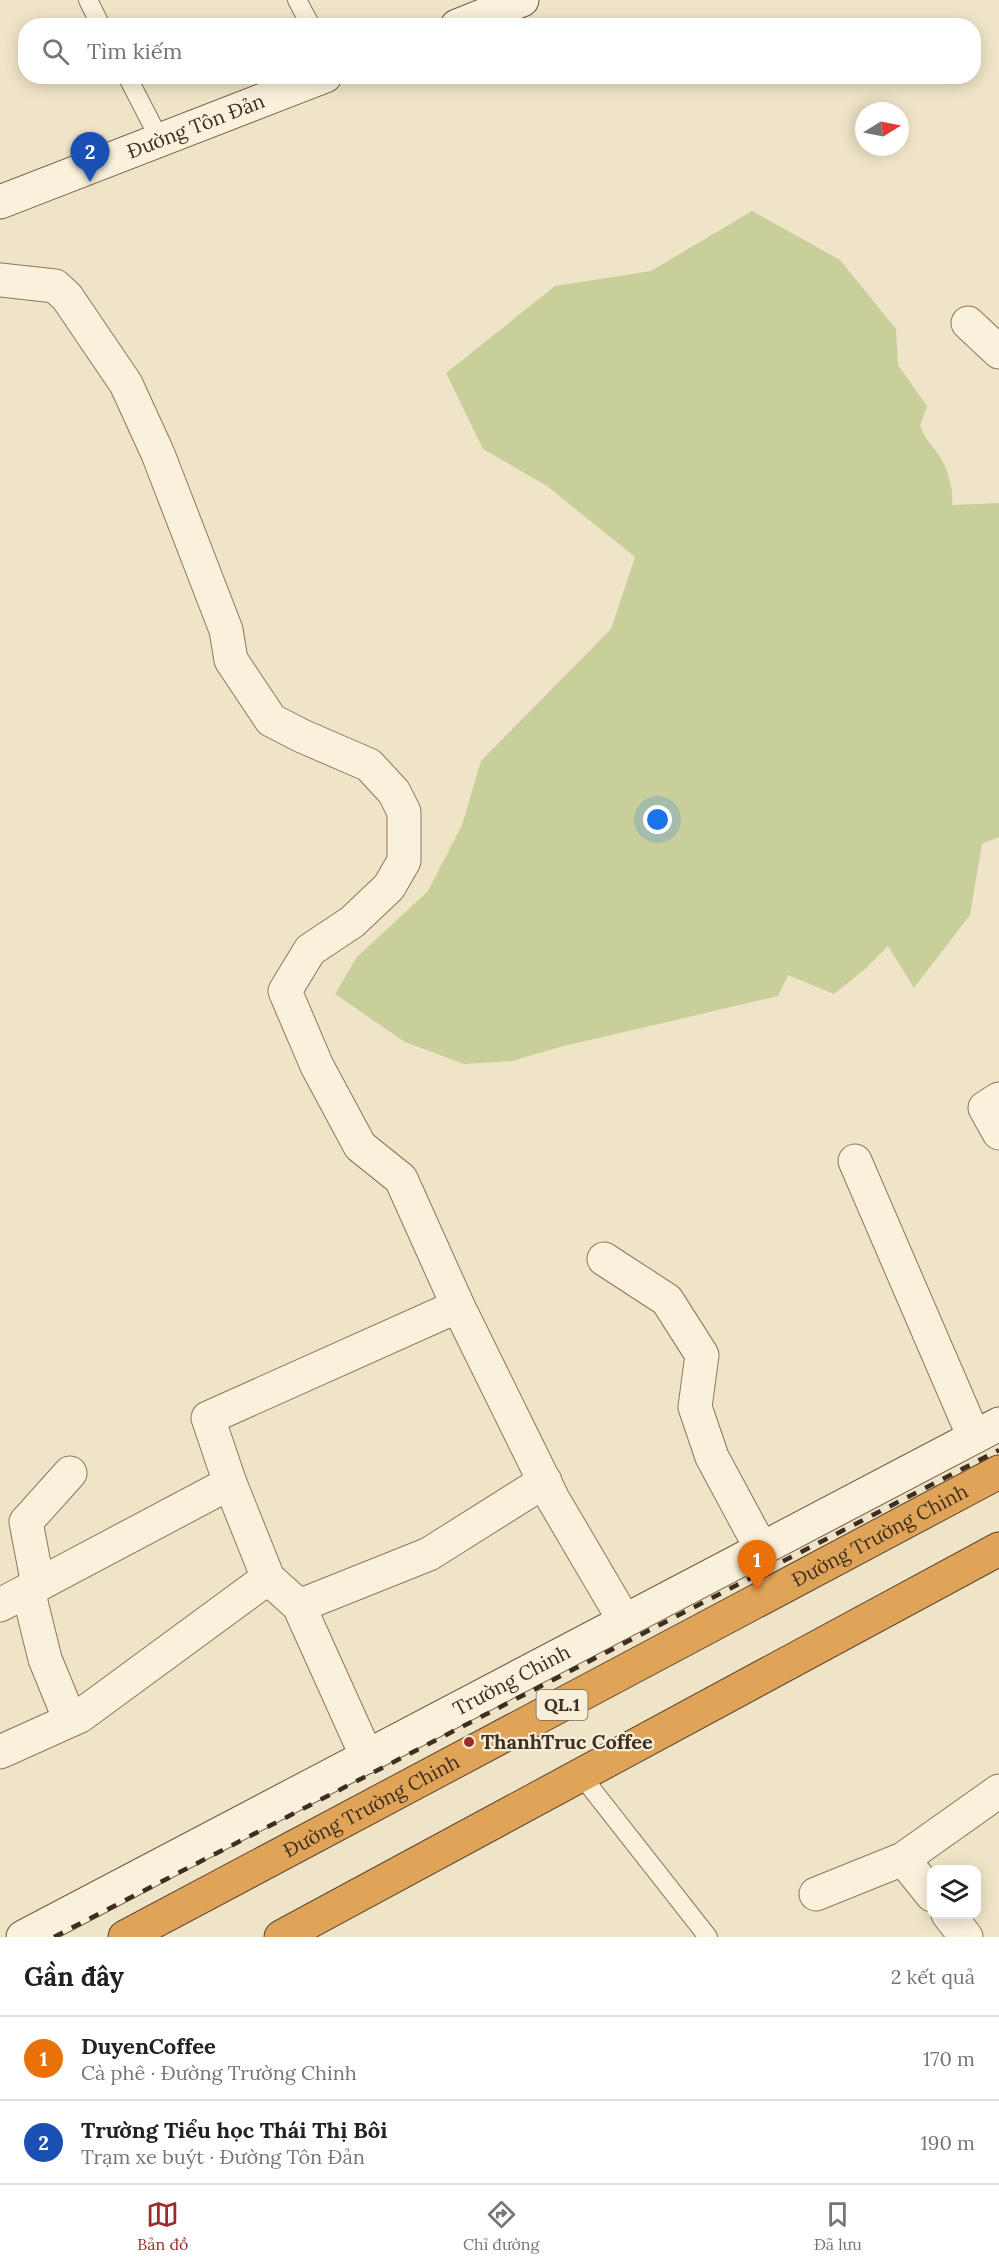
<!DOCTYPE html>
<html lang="vi">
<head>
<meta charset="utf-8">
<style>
  :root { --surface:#fff; --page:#f2f2f2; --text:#202124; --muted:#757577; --line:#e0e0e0; --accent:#9e2a2b }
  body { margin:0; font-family:Lora,serif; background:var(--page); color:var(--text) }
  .controls { position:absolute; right:18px; bottom:18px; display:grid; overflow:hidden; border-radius:12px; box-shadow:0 3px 15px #0003 }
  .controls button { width:54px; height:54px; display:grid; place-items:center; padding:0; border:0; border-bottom:2px solid var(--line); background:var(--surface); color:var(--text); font:30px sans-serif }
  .compass { position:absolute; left:855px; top:102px; width:54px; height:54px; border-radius:50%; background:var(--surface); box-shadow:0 3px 15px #0003; rotate:80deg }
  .you { position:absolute; left:658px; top:820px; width:21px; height:21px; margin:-15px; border:4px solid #fff; border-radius:50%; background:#1a73e8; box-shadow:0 0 0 9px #1a73e833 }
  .badge { display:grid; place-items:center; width:39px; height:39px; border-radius:50%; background:var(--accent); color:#fff; font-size:20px; font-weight:700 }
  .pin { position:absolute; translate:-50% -50px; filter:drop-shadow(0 2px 3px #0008) }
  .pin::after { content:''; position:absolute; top:32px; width:21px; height:18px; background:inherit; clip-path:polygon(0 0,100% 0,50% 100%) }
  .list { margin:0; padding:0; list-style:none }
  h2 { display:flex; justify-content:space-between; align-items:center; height:78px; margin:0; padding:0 24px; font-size:26px }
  h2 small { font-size:20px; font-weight:400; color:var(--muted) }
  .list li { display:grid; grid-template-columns:39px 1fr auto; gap:18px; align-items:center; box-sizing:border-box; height:84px; padding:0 24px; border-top:2px solid var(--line) }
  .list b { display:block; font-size:22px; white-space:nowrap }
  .list p { margin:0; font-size:20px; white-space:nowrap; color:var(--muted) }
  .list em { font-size:20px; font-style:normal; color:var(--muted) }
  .icon { flex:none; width:33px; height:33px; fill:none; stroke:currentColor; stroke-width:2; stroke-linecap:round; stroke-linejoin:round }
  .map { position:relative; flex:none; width:999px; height:1937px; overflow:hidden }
  .search { position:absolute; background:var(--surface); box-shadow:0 3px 15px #0003; left:18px; right:18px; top:18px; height:66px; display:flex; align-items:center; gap:15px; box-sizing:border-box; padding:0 21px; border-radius:24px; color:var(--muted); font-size:22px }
  .sheet { height:246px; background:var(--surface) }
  nav { display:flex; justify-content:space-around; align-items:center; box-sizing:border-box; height:84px; border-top:2px solid var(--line); background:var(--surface); font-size:16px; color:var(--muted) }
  nav a { display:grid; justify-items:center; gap:3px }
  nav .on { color:var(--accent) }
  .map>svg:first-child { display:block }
  .green { fill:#c9cf9b }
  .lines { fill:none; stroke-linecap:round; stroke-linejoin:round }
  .lane-casing { stroke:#8d765c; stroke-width:20 }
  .street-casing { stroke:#8d765c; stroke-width:35 }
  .secondary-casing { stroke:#6f573f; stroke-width:35 }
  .highway-casing { stroke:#5b4430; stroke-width:35 }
  .lane { stroke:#faf1dc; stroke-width:18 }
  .street { stroke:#faf1dc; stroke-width:33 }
  .secondary { stroke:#faf1dc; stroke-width:33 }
  .highway { stroke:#e0a458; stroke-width:33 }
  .rail { stroke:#3d2e20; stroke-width:4.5; stroke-dasharray:10 10; stroke-linecap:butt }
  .poi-dot { fill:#9e2a2b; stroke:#f7eed8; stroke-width:2 }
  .labels { text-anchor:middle; stroke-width:4.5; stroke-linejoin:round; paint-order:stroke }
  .shield { fill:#f7eed8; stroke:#756857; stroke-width:1.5 }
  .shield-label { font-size:18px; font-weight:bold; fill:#3d2e20 }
  .street-label { font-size:20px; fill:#3d2e20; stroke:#f7eed8 }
  .poi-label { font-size:20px; font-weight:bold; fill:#3d2e20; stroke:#f7eed8; text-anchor:start }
</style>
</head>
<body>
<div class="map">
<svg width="999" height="1937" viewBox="0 0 999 1937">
  <rect width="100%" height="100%" fill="#f0e4c8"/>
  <path class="green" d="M752,211L840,260L896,329L898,365L927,406L920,426C926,440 930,443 938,454C948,468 954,490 952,505L999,503V837L982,844L970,915L914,988L888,946L865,969L834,994L788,975L778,996L560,1047L512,1061L464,1064L405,1042L335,994L357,957L428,891L462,825L481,761L611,629L635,557L547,486L483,449L446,373L555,286L651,271Z"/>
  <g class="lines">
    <defs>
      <g id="lane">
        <polyline points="88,0 101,26"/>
        <polyline points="297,0 311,26"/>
        <polyline points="127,76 160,140"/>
        <polyline points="580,1774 708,1937"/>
      </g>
      <g id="street">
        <polyline points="0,280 55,286 67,297 126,384 158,454 226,630 231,660 271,720 302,736 369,765 394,792 404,812 404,861 389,887 352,922 310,950 285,991 317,1066 360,1146 401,1179 458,1306 553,1499 624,1620"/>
        <polyline points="968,323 999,352"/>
        <polyline points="999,1099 985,1108 999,1133"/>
        <polyline points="855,1161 974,1437"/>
        <polyline points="604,1259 667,1300 702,1355 695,1407 712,1457 762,1550"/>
        <polyline points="38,1585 26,1522 70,1473"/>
        <polyline points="28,1590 45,1659 70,1720"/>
        <polyline points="0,1605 230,1483"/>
        <polyline points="299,1606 429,1554 545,1481"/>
        <polyline points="0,1752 80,1716 268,1578"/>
        <polyline points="367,1757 299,1606 268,1578 230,1483 208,1418 458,1306"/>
        <polyline points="903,1859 932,1895"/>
        <polyline points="816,1894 903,1859 999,1791"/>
        <polyline points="948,1914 966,1937"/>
      </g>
      <g id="secondary">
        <polyline points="457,26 522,0"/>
        <path id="s1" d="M0,202L325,76"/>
        <path id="s2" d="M23,1937L999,1424"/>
      </g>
      <g id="highway">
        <path id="s3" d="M125,1937L999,1472"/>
        <polyline points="281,1937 999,1549"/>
      </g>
    </defs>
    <use href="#lane" class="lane-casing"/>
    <use href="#street" class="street-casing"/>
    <use href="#secondary" class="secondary-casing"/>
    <use href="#highway" class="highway-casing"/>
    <use href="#lane" class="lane"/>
    <use href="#street" class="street"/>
    <use href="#secondary" class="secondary"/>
    <use href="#highway" class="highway"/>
    <polyline class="rail" points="54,1937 999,1450"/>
  </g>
  <circle class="poi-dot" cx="469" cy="1742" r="6"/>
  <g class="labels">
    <rect class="shield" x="536.5" y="1690" width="51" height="30" rx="4.5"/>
    <g class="shield-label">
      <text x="562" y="1711">QL.1</text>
    </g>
    <g class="street-label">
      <text dy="7" stroke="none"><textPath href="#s1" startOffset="210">Đường Tôn Đản</textPath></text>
      <text dy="7" stroke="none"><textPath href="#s3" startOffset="855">Đường Trường Chinh</textPath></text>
      <text dy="7" stroke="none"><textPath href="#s2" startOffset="552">Trường Chinh</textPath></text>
      <text dy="7" stroke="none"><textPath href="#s3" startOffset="279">Đường Trường Chinh</textPath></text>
    </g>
    <g class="poi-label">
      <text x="481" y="1749">ThanhTruc Coffee</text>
    </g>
  </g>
</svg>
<div class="controls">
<button><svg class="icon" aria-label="layers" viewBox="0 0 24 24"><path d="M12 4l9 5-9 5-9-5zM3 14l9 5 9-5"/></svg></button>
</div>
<svg class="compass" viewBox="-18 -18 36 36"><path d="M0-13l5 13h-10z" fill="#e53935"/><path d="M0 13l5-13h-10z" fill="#757577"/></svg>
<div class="you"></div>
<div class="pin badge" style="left:757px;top:1590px;background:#e8710a">1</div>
<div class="pin badge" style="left:90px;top:182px;background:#1a4fb4">2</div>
<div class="search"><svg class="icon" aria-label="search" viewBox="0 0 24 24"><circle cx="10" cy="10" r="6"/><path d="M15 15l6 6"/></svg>Tìm kiếm</div>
</div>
<section class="sheet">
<h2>Gần đây<small>2 kết quả</small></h2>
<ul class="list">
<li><span class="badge" style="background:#e8710a">1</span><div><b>DuyenCoffee</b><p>Cà phê · Đường Trường Chinh</p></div><em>170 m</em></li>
<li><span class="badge" style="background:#1a4fb4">2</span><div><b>Trường Tiểu học Thái Thị Bôi</b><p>Trạm xe buýt · Đường Tôn Đản</p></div><em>190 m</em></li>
</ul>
</section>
<nav>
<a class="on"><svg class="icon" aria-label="map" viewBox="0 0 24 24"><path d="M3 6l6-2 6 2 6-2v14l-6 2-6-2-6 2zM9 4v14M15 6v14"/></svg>Bản đồ</a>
<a><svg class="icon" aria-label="directions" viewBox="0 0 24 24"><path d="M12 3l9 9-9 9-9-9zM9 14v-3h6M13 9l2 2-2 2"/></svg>Chỉ đường</a>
<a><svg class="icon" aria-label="saved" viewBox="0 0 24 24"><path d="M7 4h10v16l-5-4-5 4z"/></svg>Đã lưu</a>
</nav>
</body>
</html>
